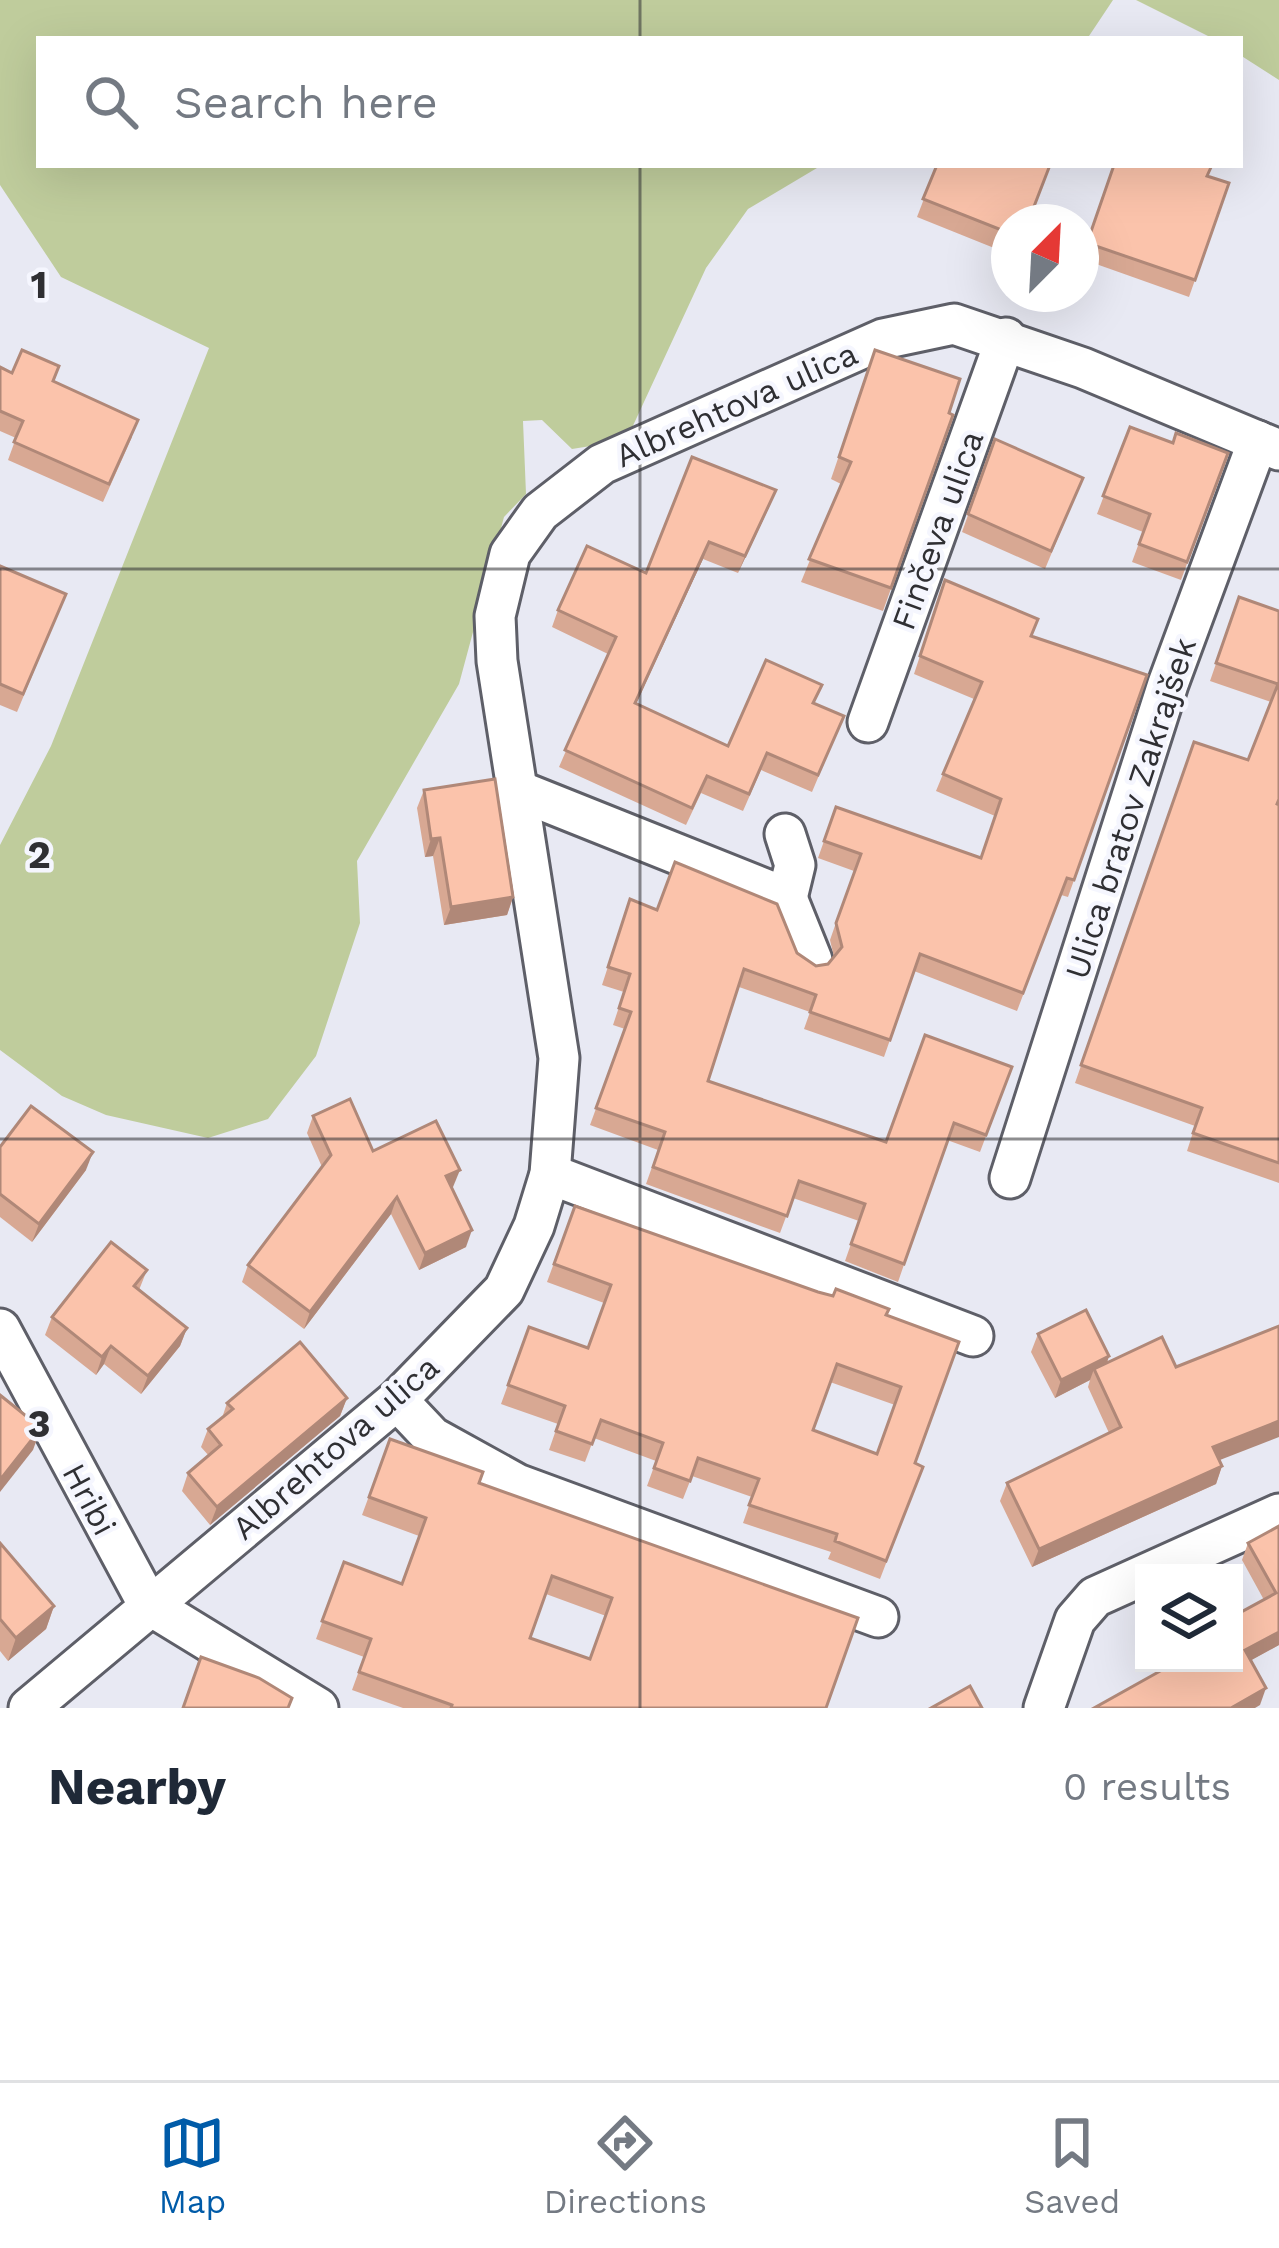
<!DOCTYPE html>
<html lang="en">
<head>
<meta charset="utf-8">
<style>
  :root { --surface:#fff; --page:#f6f6f7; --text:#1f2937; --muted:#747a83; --line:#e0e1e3; --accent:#005ba8 }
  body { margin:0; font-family:"Work Sans",sans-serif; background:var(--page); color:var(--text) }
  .controls { position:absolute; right:36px; bottom:36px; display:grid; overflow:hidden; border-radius:0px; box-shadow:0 12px 48px #0002 }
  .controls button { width:108px; height:108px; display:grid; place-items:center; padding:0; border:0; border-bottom:3px solid var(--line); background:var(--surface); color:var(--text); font:60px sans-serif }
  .compass { position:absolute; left:991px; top:204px; width:108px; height:108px; border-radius:50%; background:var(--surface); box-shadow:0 12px 48px #0002; rotate:24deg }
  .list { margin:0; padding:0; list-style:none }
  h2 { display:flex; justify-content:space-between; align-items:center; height:156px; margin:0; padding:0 48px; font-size:51px }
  h2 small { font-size:39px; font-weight:400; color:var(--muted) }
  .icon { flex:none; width:66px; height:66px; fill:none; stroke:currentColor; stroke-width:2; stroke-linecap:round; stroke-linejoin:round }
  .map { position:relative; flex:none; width:1279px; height:1708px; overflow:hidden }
  .search { position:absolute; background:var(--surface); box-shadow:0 12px 48px #0002; left:36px; right:36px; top:36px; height:132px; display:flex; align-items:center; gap:30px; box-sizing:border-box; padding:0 42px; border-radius:0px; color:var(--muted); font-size:45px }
  .sheet { height:372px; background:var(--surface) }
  nav { display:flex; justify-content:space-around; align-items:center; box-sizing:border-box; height:168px; border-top:3px solid var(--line); background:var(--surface); font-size:33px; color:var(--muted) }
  nav a { display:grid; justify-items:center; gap:6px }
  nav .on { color:var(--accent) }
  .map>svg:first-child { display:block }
  .green { fill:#bfcc9c }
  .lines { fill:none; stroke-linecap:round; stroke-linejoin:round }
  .minor-casing { stroke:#5e5f68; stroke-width:45 }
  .minor { stroke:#fff; stroke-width:39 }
  .wall { fill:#d8a893; fill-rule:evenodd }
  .shaded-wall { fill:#b08878 }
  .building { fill:#fbc3ab; stroke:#b08878; stroke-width:3; fill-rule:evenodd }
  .grid { fill:none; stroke:#2f2f33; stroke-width:3; stroke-opacity:0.55 }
  .labels { text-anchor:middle; stroke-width:9; stroke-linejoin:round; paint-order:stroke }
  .street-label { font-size:33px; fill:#2f2f33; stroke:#f5f6fe }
  .grid-label { font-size:39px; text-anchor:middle; font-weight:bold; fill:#2f2f33; stroke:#f5f6fe; stroke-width:9; stroke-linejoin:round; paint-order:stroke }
</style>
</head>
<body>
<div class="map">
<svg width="1279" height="1708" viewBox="0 0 1279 1708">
  <rect width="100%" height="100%" fill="#e8e9f3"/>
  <g class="green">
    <polygon points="0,0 1113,0 1087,39 39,39 39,165 822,165 748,209 706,268 631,430 603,444 572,449 542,420 523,421 526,494 504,517 459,684 357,861 360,923 316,1056 268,1119 208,1138 106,1115 62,1096 0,1050 0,845 51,746 209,348 61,277 0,185"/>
    <polygon points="1136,0 1279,0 1279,80 1240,55 1240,39 1214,39"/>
  </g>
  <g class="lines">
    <defs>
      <g id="minor">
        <polyline points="868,722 1006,338"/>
        <polyline points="522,792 787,898 795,865 785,834"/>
        <polyline points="787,898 812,960"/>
        <polyline points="550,1174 973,1336"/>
        <polyline points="1010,1178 1168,684 1258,441"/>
        <polyline points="0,1329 148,1604 318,1708"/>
        <polyline points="397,1400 432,1437 517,1484 878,1617"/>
        <polyline points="29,1708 397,1400 504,1290 534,1226 550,1174 559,1058 497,661 495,616 510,554 540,512 602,464 883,339 954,324 1083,368 1279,450"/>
        <polyline points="1044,1708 1075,1620 1095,1597 1279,1514"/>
      </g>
    </defs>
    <use href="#minor" class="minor-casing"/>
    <use href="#minor" class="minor"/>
  </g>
  <g class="wall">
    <polygon points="937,165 1009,222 1009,254 917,217"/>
    <polygon points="1114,165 1208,176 1229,183 1189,297 1082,259"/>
    <polygon points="875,350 953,415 883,611 801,582 841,484 831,479"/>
    <polygon points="59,366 54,382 132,437 103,502 8,460 16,438 0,431 0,367 12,373"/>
    <polygon points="1130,427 1173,443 1228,453 1181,580 1132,562 1143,532 1097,514"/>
    <polygon points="995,439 1083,478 1045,569 962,532"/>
    <polygon points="769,507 738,573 703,559 636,704 728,746 814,704 844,716 812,792 761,770 743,811 701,793 686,825 559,767 608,654 552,627 558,610 646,573"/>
    <polygon points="0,566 66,594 17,712 0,705"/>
    <polygon points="945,580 1031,637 1147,675 1068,897 1061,895 1017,1011 914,971 884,1057 804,1029 810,1012 739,987 708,1081 886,1142 1012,1067 980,1152 947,1140 898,1282 845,1261 859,1221 793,1198 780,1233 646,1184 658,1150 590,1125 625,1029 613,1025 624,992 602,985 630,899 657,910 816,966 828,964 834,957 830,940 854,871 818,858 836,807 980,858 995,816 936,791 974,699 914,674"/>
    <polygon points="1239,597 1279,611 1277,804 1279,805 1279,1183 1187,1151 1195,1126 1075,1083 1194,742 1248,760 1271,702 1210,681"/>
    <polygon points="424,790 513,897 507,915 444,925 433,856 425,857 417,808"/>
    <polygon points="313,1116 373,1151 453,1187 452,1188 466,1247 419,1270 391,1214 304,1329 242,1282 248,1265 322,1167 307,1133"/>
    <polygon points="0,1147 86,1170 32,1242 0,1217"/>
    <path d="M575,1206L959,1342L915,1463L923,1467L880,1579L828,1559L831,1552L743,1523L752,1497L692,1476L683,1499L647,1486L656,1461L594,1438L585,1462L549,1450L558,1424L501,1404L529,1327L588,1348L604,1303L547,1282ZM830,1382L895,1405L877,1454L813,1430Z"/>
    <polygon points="147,1270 139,1290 187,1328 180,1346 141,1394 104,1364 96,1375 45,1335 52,1317"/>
    <polygon points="1038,1334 1109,1356 1107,1363 1219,1460 1222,1466 1216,1484 1032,1567 1000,1501 1007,1483 1109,1433 1088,1387 1090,1380 1055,1398 1031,1352"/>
    <polygon points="347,1398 340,1416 210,1525 182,1491 188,1473 209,1456 201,1447 208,1429 222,1418 227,1403"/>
    <path d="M390,1439L479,1483L826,1708H403L352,1690L364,1657L316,1639L344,1562L402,1584L419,1536L362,1515ZM546,1594L606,1616L590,1659L530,1638Z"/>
    <polygon points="1279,1526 1279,1645 1251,1660 1260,1705 1159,1671 1162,1663 1234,1663 1264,1600 1242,1560 1248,1543"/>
    <polygon points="0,1543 54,1606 46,1629 8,1661 0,1651"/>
  </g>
  <g class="shaded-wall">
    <polygon points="776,490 769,507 738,573 745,556"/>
    <polygon points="709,542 703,559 628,720 635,703"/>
    <polygon points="440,838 433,856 425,857 431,839"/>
    <polygon points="513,897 507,915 444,925 451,907"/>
    <polygon points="93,1152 86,1170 32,1242 39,1224"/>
    <polygon points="460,1170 453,1187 440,1193 446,1176"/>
    <polygon points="397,1197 391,1214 304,1329 310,1312"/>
    <polygon points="472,1230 466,1247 419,1270 425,1253"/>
    <polygon points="187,1328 180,1346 141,1394 148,1376"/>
    <polygon points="111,1346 104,1364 96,1375 102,1357"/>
    <polygon points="1109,1356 1103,1374 1094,1369 1090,1380 1055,1398 1061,1380"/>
    <polygon points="347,1398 340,1416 210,1525 217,1507"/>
    <polygon points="1279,1421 1279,1437 1207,1465 1213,1447"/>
    <polygon points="41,1428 33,1450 0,1492 0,1480"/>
    <polygon points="1222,1466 1216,1484 1032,1567 1039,1549"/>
    <polygon points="54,1606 46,1629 8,1661 16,1638"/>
    <polygon points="1279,1632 1279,1645 1239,1667 1245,1650"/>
    <polygon points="1266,1688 1260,1705 1255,1708 1231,1708"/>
  </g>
  <g class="building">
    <polygon points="937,165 1050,165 1028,222 1009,222 1009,233 923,199"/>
    <polygon points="1114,165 1212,165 1207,176 1229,183 1195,280 1087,243"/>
    <polygon points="22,350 59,366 53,381 138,420 109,484 14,442 23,421 0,411 0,367 12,373"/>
    <polygon points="875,350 960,379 949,413 953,415 891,588 809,559 851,462 839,457"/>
    <polygon points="1130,427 1173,443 1176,433 1228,453 1187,562 1139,544 1150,514 1103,496"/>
    <polygon points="995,439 1083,478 1051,551 968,514"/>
    <polygon points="692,457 776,490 745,556 709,542 635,703 728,746 766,660 822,685 813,703 844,716 818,775 767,753 749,794 707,776 692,808 565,750 616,637 558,610 587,546 646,573"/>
    <polygon points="0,566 66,594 23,694 0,684"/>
    <polygon points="945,580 1038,619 1031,636 1147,675 1074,880 1067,878 1023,993 920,954 890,1040 810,1012 816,995 744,969 708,1081 886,1142 925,1035 1012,1067 986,1135 954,1123 904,1264 851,1244 865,1204 799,1181 787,1216 653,1167 665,1132 596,1108 631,1012 619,1008 630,974 608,967 630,899 657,910 675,862 777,904 797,953 816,966 828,964 842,947 836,923 861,854 824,841 836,807 981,858 1001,799 943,774 982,682 920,656"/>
    <polygon points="1239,597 1279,611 1279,799 1277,804 1279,805 1279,1163 1193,1133 1202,1108 1081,1065 1194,742 1248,760 1278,684 1216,663"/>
    <polygon points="495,779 513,897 451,907 440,838 431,839 424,790"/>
    <polygon points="350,1099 373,1151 436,1121 460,1170 446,1176 472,1230 425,1253 397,1197 310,1312 248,1265 331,1155 313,1116"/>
    <polygon points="31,1106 93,1152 39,1224 0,1194 0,1147"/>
    <path d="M575,1206L818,1292L833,1296L836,1289L889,1309L886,1315L959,1342L915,1463L923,1467L886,1561L835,1541L837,1534L749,1505L759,1479L698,1458L690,1481L654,1468L663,1443L601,1420L592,1444L556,1431L565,1406L508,1385L529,1327L588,1348L611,1285L554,1264ZM837,1364L901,1387L877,1454L813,1430Z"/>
    <polygon points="111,1242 147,1270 134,1286 187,1328 148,1376 111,1346 102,1357 52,1317"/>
    <polygon points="1086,1310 1109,1356 1061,1380 1038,1334"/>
    <polygon points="1279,1326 1279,1421 1213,1447 1222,1466 1039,1549 1007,1483 1121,1427 1094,1369 1162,1337 1176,1367"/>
    <polygon points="300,1342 347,1398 217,1507 188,1473 221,1445 208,1429 233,1409 227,1403"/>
    <polygon points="0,1395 41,1428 0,1480"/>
    <path d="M390,1439L483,1472L479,1483L858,1618L826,1708H451L452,1705L359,1672L371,1639L322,1621L344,1562L402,1584L426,1518L369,1497ZM552,1576L612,1598L590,1659L530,1638Z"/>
    <polygon points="1279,1526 1279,1632 1245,1650 1266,1688 1231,1708 1094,1708 1171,1665 1170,1663 1234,1663 1234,1616 1276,1593 1248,1543"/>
    <polygon points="0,1543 54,1606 16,1638 0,1619"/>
    <polygon points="201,1657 259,1678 292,1698 288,1708 183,1708"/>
    <polygon points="970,1686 982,1708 931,1708"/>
  </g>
  <path class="grid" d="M640,0V39M640,165V1708M0,569H1279M0,1139H1279"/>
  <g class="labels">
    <g class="street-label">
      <text transform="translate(736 404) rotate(-24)" y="12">Albrehtova ulica</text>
      <text transform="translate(937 530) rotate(-70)" y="12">Finčeva ulica</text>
      <text transform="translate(1130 808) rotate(-72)" y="12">Ulica bratov Zakrajšek</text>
      <text transform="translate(335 1447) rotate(-41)" y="12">Albrehtova ulica</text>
      <text transform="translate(90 1499) rotate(62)" y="12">Hribi</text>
    </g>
  </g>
  <g class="grid-label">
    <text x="39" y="298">1</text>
    <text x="39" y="868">2</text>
    <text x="39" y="1437">3</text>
  </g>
</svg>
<div class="controls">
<button><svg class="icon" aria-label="layers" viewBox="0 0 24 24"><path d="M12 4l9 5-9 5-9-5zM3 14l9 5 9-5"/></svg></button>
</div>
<svg class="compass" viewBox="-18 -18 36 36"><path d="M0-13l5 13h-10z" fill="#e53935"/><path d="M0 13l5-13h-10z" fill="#747a83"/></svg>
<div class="search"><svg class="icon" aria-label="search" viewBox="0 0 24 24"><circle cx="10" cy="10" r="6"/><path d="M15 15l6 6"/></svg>Search here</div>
</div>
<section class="sheet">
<h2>Nearby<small>0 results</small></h2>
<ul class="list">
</ul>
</section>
<nav>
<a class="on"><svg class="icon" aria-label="map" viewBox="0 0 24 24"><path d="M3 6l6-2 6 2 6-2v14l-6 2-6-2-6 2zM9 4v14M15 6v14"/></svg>Map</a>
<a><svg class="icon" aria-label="directions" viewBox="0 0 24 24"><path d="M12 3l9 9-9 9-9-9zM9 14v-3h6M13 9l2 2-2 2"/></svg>Directions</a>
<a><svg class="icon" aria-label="saved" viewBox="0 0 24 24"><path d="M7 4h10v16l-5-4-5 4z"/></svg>Saved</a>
</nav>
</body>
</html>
